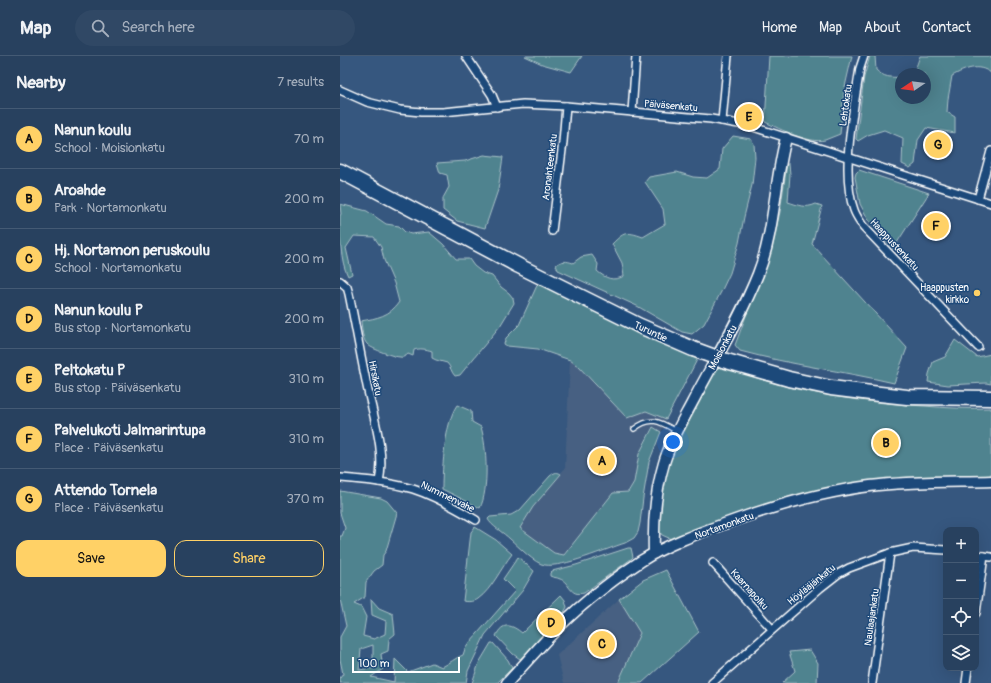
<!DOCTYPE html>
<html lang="en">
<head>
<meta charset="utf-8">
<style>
  :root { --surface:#28415f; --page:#304865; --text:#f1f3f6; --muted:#a5afbd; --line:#445a74; --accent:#ffd166 }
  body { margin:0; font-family:Pangolin,sans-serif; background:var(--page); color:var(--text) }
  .controls { position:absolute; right:12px; bottom:12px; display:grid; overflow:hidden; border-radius:8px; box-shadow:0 4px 16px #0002 }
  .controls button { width:36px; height:36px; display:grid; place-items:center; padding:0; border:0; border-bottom:1px solid var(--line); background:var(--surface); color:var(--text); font:20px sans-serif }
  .compass { position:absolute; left:555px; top:12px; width:36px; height:36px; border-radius:50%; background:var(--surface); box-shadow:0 4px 16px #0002; rotate:257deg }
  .scale { position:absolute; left:12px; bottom:10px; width:108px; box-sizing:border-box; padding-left:4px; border:2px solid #fff; border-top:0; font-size:11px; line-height:14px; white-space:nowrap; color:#fff; -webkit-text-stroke:3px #1f4a7a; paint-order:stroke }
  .you { position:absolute; left:333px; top:386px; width:14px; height:14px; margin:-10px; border:3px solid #fff; border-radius:50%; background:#1a73e8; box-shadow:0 0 0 6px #1a73e833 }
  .badge { display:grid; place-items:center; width:26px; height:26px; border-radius:50%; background:var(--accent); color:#111; font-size:13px; font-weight:700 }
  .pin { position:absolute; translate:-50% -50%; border:2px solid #fff; box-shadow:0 1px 4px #0006 }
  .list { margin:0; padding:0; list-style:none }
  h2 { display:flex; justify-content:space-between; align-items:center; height:52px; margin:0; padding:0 16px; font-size:17px }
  h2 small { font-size:13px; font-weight:400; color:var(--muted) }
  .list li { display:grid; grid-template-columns:26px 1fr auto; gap:12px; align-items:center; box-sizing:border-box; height:60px; padding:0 16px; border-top:1px solid var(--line) }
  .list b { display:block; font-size:15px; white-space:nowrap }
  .list p { margin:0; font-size:13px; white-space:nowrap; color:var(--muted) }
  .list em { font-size:13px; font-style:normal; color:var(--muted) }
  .actions { display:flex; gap:8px; padding:12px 16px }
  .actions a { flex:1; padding:9px 0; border:1px solid var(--accent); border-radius:12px; text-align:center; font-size:14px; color:var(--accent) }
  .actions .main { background:var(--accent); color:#111 }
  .icon { flex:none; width:22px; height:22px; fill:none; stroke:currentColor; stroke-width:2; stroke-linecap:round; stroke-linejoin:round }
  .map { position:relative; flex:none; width:651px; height:627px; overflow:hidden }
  header { display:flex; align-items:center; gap:24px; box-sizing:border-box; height:56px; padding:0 20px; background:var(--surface); border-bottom:1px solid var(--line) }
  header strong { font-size:19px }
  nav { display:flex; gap:22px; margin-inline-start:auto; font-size:14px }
  .search { width:280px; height:36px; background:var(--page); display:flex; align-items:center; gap:10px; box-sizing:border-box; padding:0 14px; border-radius:22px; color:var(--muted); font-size:15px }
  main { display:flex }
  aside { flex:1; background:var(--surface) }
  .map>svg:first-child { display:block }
  .built { fill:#466082 }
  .green { fill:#50838f; stroke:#a8c1c7; fill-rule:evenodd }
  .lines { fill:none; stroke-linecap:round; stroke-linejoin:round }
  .lane-casing { stroke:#fff; stroke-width:6 }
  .street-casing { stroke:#fff; stroke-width:10 }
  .secondary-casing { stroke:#fff; stroke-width:13 }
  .highway-casing { stroke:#fff; stroke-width:17 }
  .lane { stroke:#1f4a7a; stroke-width:3.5 }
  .street { stroke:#1f4a7a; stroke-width:7 }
  .secondary { stroke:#1f4a7a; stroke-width:10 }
  .highway { stroke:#1f4a7a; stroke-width:14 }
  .highway-bridge-casing { stroke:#fff; stroke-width:17; stroke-linecap:butt }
  .highway-bridge { stroke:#1f4a7a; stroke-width:14 }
  .poi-dot { fill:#ffd166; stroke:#1f4a7a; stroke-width:1.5 }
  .labels { text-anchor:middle; stroke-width:3; stroke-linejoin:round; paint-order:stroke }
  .street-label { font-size:10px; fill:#fff; stroke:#1f4a7a }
  .poi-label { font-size:10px; fill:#fff; stroke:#1f4a7a; text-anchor:end }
</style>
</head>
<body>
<header>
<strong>Map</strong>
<div class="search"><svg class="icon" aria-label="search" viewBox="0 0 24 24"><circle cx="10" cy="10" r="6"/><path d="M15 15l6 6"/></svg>Search here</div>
<nav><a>Home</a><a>Map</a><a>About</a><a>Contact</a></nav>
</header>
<main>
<aside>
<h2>Nearby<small>7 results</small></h2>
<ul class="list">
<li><span class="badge">A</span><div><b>Nanun koulu</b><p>School · Moisionkatu</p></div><em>70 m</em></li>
<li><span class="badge">B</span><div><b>Aroahde</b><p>Park · Nortamonkatu</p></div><em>200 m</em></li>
<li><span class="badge">C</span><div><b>Hj. Nortamon peruskoulu</b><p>School · Nortamonkatu</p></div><em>200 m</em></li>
<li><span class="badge">D</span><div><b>Nanun koulu P</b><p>Bus stop · Nortamonkatu</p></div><em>200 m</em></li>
<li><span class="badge">E</span><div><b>Peltokatu P</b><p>Bus stop · Päiväsenkatu</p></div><em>310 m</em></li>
<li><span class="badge">F</span><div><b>Palvelukoti Jalmarintupa</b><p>Place · Päiväsenkatu</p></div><em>310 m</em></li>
<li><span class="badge">G</span><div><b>Attendo Tornela</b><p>Place · Päiväsenkatu</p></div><em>370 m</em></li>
</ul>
<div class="actions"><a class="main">Save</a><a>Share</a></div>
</aside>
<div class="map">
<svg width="651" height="627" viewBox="0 0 651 627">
  <rect width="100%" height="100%" fill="#36577f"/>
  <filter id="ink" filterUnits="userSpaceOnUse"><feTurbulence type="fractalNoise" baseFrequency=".025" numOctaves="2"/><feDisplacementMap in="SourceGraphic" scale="8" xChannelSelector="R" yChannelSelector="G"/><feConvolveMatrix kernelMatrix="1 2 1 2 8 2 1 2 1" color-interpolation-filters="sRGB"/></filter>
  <g filter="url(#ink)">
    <g class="built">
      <polygon points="230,304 306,355 326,363 321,376 312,371 299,398 294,426 287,436 273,437 224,499 214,497 180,472 193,451 225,412"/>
      <polygon points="279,543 300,577 278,627 224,627 217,599"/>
    </g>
    <g class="green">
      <polygon points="185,0 242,0 231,16 202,8"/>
      <path d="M429,0H512L504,35L500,78C495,80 490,82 485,84C469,88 440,73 425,66Z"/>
      <path d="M530,0H535L536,14C543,21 551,22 561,21V42H585V18H568L575,14L580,0H651V17C638,7 625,13 612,20L608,43L607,56L615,61V77L586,72L578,84L575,108L570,112L562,108L563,82L544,74L528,79L518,85L516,83L524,21Z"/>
      <path d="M393,80L411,83L414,88L415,102L412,129L404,161L399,187L390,217L381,236L364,268L352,278L342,276L297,250L218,214L216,209C222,204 227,205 233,207L241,201L252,199L258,208L257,215C265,222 273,226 284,220L282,207L272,188C284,176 286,175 303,181L325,168L323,153L305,126L309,121L337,116L353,121L367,122L380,113L382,93Z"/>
      <polygon points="144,99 163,101 158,134 145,172 117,165 103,154 103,142 109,131 107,119 100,117 97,107 125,105"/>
      <path d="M447,108H449L450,118L448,146C458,149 465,153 476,148L482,150L472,188L567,292L554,327C503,315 451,309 400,295L395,289L431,194L440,156Z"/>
      <polygon points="519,114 589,137 553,193 528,163 520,148 515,121 516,117"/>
      <path d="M0,148L27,155L46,168L59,170L65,176L71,178L89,176L103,188L116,203H129L134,210L143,217L152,220L161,231L169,237L173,242L174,247L160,270L120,319L115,320C111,316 111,311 107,307L96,304L92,302V295C86,293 80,292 74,294L73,300L68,298C66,300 63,302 60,301C54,301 32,293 28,289C22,284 22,272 21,265C37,262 50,260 59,246L54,227L44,204L41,191L34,181L14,180L6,192L12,218L8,220C0,206 0,177 0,160L1,158Z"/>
      <polygon points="199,225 296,277 358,302 326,363 306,355 287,362 239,311 230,304 198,293 167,290 164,288 166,282 179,269"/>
      <polygon points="615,284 637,301 651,298 651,328 646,327 608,329 588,326 589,318 593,306 605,301"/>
      <path d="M378,309C394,314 410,320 427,325C478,340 531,347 584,350C606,352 629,353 651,352V420C610,421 570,420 529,425C464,432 392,458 331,483L322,479L318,473L322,433L331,401Z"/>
      <path d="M117,349L131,355L132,366L141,371C147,391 149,434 140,452L102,433C102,412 105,366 117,349Z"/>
      <path d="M313,371L321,376L309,406L303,442L300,467L298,476L294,482L285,487C266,493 223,512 205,509C195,508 178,490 170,483C164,477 150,469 148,463L150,461L171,459L180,454L210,420C214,417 216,415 221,418L193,451L180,472L214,497L224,499L273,437L288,436L294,426L299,398Z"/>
      <path d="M0,435L41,442L47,445L57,457L46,495L43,499L42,509L34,515L26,526L25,541L14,548L21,551L26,561L23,580L34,583L45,578L46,565L32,559L31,543L39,552L53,558L55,578L49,583L48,595L41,598L43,613L31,621L54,626L55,603L68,616L92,607L102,611C110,607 115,602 123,599L125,593L130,586L175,535L163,523L178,501L194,515L183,534L145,579L128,615L126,627H0V622L3,618L0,603V581L6,570L0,543V480H2L5,472L0,457ZM33,589V612L19,614L21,593Z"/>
      <path d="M135,471L156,484L172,498C161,512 152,533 138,543C134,546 128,546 123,545L131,476Z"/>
      <path d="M288,492H291L293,501L291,503L244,537C229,541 230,526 220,523C216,521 214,522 210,520V517L212,515L236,509Z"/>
      <polygon points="326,514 359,576 302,627 278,627 300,577 279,543 303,524"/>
      <path d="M221,539L225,544L227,551L223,558L180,603L173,598L156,580C163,565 172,569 182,577Z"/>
      <polygon points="151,587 153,587 168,604 172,612 157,627 132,627 139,607"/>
      <polygon points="470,594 478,607 477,627 442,627 455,615 449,596"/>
    </g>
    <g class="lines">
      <defs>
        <path id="lane" d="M294,373C311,360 319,365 336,375"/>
        <g id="street">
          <polyline points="126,0 152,39 157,51"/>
          <path d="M524,0L520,12C514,52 500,117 514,154C516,160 520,165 523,170L638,291"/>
          <polyline points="0,34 27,46 60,54 81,56 103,56 183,48 226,50 371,63 410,70 651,147"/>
          <polyline points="292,56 296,0"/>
          <polyline points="382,65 388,0"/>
          <polyline points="638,143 651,95"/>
          <polyline points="212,175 223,86 226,50"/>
          <path d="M0,225L7,231L9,238C15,267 20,296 26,325C32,358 46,393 39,426"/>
          <path d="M0,422C24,424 49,426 73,433C95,440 116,452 136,464"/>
          <polyline points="636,499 651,501"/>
          <polyline points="373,507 432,573"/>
          <polyline points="636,557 644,500"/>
          <polyline points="372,627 480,532 498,518 509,512 550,497 573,492 606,494"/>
          <polyline points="532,627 550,497"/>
          <polyline points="626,627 628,612"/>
        </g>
        <g id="secondary">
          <path d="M314,497C313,466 315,437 324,407C330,386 342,366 352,347C374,305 400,263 418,218C435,175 434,127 446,82"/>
          <path d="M167,627C181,612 194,597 208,582C235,553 268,527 301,505C326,489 356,478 384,468C431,451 480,436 530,430C570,425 611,426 651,425"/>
        </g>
        <g id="highway">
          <polyline points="0,115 179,210 300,270 353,293"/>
          <polyline points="383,304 449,323 491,332 531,337 567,341 651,342"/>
        </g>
      </defs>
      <use href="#lane" class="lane-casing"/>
      <use href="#street" class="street-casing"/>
      <use href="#secondary" class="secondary-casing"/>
      <use href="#highway" class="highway-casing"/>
      <use href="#lane" class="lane"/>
      <use href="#street" class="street"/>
      <use href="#secondary" class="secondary"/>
      <use href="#highway" class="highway"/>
      <defs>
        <polyline id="highway-bridge" points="353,293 383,304"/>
      </defs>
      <use href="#highway-bridge" class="highway-bridge-casing"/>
      <use href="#highway-bridge" class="highway-bridge"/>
    </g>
  </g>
  <circle class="poi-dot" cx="637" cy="237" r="4"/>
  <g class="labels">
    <g class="street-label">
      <text transform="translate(331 49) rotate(5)" y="4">Päiväsenkatu</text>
      <text transform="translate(505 49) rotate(-82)" y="4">Lehtokatu</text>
      <text transform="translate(209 111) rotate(-83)" y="4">Aronahteenkatu</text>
      <text transform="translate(555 188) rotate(47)" y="4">Haappustenkatu</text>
      <text transform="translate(311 275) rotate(25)" y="4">Turuntie</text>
      <text transform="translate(382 291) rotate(-62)" y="4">Moisionkatu</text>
      <text transform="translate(36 322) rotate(79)" y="4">Hirsikatu</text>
      <text transform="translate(108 440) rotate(26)" y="4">Nummenvahe</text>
      <text transform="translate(384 469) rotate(-20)" y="4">Nortamonkatu</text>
      <text transform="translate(471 528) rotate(-39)" y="4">Höylääjänkatu</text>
      <text transform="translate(410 533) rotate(48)" y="4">Kaarnapolku</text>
      <text transform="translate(531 561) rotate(-82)" y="4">Naulaajankatu</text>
    </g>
    <g class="poi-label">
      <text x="629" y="235">Haappusten<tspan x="629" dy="12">kirkko</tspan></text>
    </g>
  </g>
</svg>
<div class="controls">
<button>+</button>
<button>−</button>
<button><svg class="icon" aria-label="locate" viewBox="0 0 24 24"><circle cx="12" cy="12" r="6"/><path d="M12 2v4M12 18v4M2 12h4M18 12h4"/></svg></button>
<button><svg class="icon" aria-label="layers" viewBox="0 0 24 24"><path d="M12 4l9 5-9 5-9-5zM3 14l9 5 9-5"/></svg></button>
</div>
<svg class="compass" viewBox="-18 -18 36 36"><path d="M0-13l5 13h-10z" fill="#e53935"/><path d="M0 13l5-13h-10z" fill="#a5afbd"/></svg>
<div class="scale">100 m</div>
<div class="you"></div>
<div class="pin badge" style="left:262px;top:405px">A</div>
<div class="pin badge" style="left:546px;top:387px">B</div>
<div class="pin badge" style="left:262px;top:588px">C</div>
<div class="pin badge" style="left:211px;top:567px">D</div>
<div class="pin badge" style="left:409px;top:61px">E</div>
<div class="pin badge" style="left:596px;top:170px">F</div>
<div class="pin badge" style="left:598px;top:89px">G</div>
</div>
</main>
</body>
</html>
